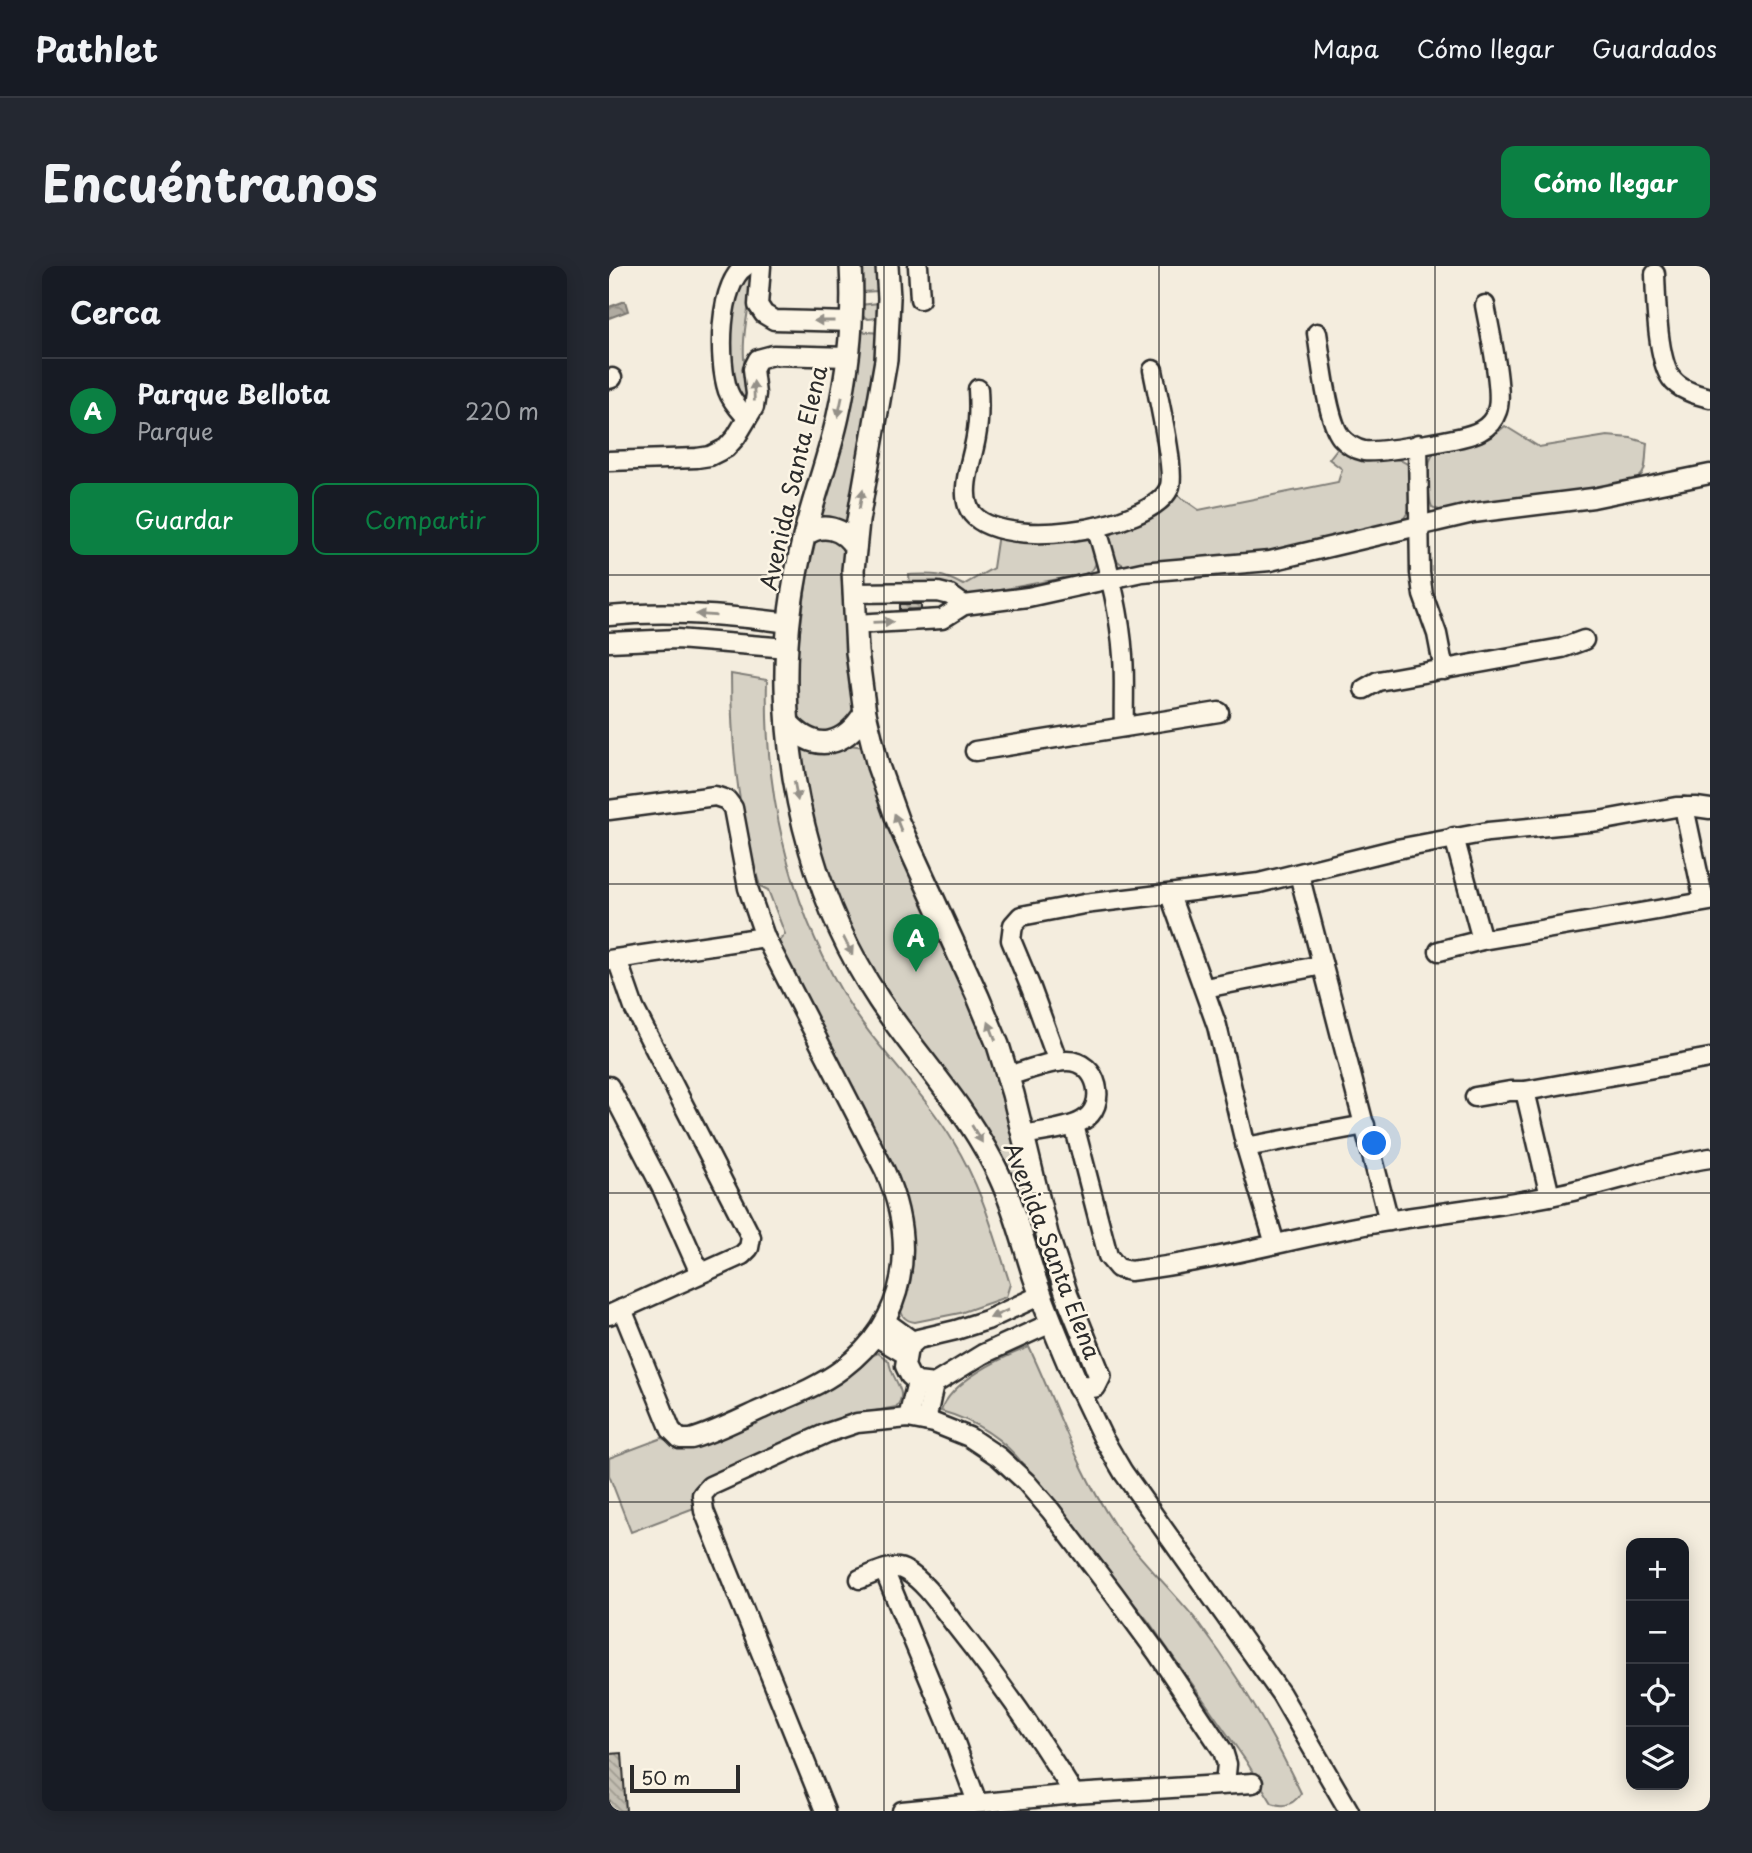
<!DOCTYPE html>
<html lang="es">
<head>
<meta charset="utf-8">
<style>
  :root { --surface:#171b24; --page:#242831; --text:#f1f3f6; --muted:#9ea1a6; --line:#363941; --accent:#0b8043 }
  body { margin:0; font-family:"Playpen Sans",sans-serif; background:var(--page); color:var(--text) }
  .controls { position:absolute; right:21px; bottom:21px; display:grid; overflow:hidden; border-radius:14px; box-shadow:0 4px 18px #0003 }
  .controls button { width:63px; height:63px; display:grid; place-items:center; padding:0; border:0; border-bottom:2px solid var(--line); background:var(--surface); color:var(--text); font:35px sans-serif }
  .scale { position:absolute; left:21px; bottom:18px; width:110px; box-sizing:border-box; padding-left:7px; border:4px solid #2b2b2b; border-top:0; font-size:19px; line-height:24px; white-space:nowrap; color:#2b2b2b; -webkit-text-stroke:5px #fcf5e5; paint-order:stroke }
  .you { position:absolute; left:766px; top:878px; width:24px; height:24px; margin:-18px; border:5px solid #fff; border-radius:50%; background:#1a73e8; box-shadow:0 0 0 10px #1a73e833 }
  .badge { display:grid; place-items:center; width:46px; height:46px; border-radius:50%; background:var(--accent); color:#fff; font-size:23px; font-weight:700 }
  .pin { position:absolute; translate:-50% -58px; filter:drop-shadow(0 2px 4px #0008) }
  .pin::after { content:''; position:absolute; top:37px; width:24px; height:21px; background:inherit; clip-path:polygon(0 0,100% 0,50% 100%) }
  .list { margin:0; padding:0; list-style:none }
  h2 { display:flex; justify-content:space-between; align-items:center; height:91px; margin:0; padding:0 28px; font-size:30px }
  h2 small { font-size:23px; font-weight:400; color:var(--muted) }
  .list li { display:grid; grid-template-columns:46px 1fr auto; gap:21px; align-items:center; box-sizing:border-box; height:105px; padding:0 28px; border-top:2px solid var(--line) }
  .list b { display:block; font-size:26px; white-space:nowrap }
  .list p { margin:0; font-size:23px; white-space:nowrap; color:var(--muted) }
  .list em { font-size:23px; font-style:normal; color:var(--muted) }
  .actions { display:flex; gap:14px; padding:21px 28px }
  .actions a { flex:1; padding:16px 0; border:2px solid var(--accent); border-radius:14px; text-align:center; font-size:24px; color:var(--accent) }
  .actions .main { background:var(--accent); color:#fff }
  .icon { flex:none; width:38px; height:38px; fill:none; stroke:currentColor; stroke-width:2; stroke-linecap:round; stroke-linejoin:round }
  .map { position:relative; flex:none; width:1101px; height:1545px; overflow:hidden; border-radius:14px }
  header { display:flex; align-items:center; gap:42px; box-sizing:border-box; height:98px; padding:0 35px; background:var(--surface); border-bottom:2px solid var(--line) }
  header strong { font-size:33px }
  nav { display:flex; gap:38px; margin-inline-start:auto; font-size:24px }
  .intro { display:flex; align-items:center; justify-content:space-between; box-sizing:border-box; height:168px; padding:0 42px }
  h1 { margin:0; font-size:49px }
  .button { padding:18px 32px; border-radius:14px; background:var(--accent); color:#fff; font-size:24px; font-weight:700 }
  main { display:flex; gap:42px; padding:0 42px }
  aside { flex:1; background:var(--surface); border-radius:14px; box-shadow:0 4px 18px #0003 }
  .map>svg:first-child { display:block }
  .green { fill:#d6d1c4; stroke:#807e78; stroke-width:2 }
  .water { fill:url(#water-waves); stroke:#7a7771; stroke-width:2 }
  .building { fill:url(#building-back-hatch); stroke:#2b2b2b; stroke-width:2 }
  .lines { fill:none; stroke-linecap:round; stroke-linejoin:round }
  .minor-casing { stroke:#2b2b2b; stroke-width:23 }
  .tertiary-casing { stroke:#2b2b2b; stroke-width:26 }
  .minor { stroke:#fcf5e5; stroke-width:18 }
  .tertiary { stroke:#fcf5e5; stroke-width:21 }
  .oneway { fill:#949088 }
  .grid { fill:none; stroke:#2b2b2b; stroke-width:2; stroke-opacity:0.55 }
  .labels { text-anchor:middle; stroke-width:5; stroke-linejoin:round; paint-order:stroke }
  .street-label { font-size:23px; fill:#2b2b2b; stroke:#fcf5e5 }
</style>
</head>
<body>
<header>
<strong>Pathlet</strong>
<nav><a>Mapa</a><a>Cómo llegar</a><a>Guardados</a></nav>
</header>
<div class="intro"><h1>Encuéntranos</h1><a class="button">Cómo llegar</a></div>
<main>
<aside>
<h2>Cerca<small></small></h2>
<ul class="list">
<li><span class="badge">A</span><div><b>Parque Bellota</b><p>Parque</p></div><em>220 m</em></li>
</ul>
<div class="actions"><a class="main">Guardar</a><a>Compartir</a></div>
</aside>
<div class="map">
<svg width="1101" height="1545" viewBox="0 0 1101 1545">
  <defs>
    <pattern id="water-waves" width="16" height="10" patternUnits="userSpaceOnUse" patternTransform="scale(1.75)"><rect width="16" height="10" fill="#afaaa0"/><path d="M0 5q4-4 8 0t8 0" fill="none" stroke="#8f8b83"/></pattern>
    <pattern id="building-back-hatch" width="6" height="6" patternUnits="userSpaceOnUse" patternTransform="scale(1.75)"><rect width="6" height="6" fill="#c2bdb1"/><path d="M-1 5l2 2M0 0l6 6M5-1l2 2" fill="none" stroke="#9e9a90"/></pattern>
  </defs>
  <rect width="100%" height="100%" fill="#f4edde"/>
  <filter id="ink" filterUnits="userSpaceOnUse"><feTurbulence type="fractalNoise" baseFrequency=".0143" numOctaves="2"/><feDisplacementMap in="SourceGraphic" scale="14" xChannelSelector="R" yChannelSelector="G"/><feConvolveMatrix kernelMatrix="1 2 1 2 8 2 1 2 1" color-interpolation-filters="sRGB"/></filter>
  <g filter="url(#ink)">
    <g class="green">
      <polygon points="250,0 268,0 269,25 253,26"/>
      <path d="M145,5C142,35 133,63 135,93C137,108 143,123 138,137L135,138L125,124L121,79V52L131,14Z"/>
      <polygon points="271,37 268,52 259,53 252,49 251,39"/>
      <polygon points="249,65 270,67 262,132 242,229 239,260 207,254"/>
      <path d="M896,160L930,181L998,170L1022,172L1038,177C1035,204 1041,211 1012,219L830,244L823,241C819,232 820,224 820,214C820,207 819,198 822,192C828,178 850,182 862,179C875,176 886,169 896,160Z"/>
      <path d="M731,179L763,191L791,194L800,199C803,216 806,244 792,255L646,292L516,300C505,294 502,288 498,277C505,257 529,258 546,248C555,243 560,236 567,228L590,244L729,216L733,203L720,193Z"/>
      <path d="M389,268L476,270C491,280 493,301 476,308L364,329L355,328L334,317L301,318L300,309C324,308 332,307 354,319L384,302Z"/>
      <polygon points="212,271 235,277 246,442 245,447 224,468 202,466 188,448 189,381 201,288 203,279"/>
      <path d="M122,408L158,414C155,523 178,631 233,726C264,780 312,822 344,875C372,920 385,968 401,1018L397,1031L351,1047L306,1056C297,1055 291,1050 292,1040L302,983L169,676L176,668L159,624L151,620C129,552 122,479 122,408Z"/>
      <polygon points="192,479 227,484 240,479 255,481 380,782 434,991 432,994 429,993 282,735 255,692 235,653 208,575 190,486"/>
      <polygon points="434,1007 439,1010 461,1069 481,1109 476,1114"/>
      <path d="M420,1081C448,1140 468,1203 505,1258C530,1293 561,1322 588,1355C629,1409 663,1466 692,1527C685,1538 675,1542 663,1537L637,1495L540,1356L429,1219C406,1181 375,1157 332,1145C342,1115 392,1092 420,1081Z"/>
      <path d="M269,1087L280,1095C282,1114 301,1126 287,1141L245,1149L86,1227L85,1242L22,1266L0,1209V1192L53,1172L70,1180Z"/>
    </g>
    <polygon class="water" points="16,35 19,45 0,52 0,41"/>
    <g class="building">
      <polygon points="291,338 312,338 312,343 291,344"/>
      <polygon points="13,1487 17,1545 0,1545 0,1488"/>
    </g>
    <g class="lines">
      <defs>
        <g id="minor">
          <path d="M137,0C109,17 109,96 119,125C123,136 131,144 138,152"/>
          <polyline points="152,0 149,39 155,48 165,54 243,56"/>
          <polyline points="309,0 311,33"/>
          <path d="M1046,8C1047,34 1048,92 1062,112C1070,124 1088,129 1101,132"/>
          <path d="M708,67C712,91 718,154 732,171C738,178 746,183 755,185C771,187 857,173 871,165C879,161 885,154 888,145C895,126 880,62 876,39"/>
          <polyline points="0,113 3,112"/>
          <path d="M369,123C370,139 370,155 367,171C364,191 352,220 359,240C376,289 546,265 561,220C566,201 548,127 544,104"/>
          <polyline points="809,178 811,307 814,329 828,368 835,404"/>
          <polyline points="0,195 88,192 101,190 117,182 127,171 145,141 147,128 144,103 149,93 164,89 240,91"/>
          <path d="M487,261C500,302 511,346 514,390C516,414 514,438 515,461"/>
          <polyline points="244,327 329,326 341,329 355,339"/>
          <path d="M0,350C60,344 121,349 180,357"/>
          <polyline points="246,358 333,353 355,339 419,331 533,306 661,295 864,247 984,232 1101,208"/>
          <polyline points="0,376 68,373 178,382"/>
          <polyline points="755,423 769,415 953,382 975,374"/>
          <polyline points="366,485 610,446"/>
          <polyline points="1075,541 1095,635"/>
          <path d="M0,544L106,530L118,534L124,542L139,622L156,671L276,905C308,977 299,1053 233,1103C209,1121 179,1132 151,1144C129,1154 106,1166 82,1173H71L62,1164L13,1043"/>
          <polyline points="845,571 873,674"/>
          <polyline points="690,608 780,955"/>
          <polyline points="561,629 608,760 637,881 666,978"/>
          <polyline points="830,685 873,674 1101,635"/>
          <polyline points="0,694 156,671"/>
          <polyline points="596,722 714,699"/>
          <polyline points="449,796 422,722 402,674 404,659 412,650 475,638 650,617 788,583 879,566 990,555 1067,541 1087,541 1101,543"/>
          <path d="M399,810C417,805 439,795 458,795C489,795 500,840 473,855C457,864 433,865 414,869"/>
          <polyline points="0,820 54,924 91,1007"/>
          <polyline points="916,825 941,930"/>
          <polyline points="866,831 901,825 916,825 1101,792"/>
          <path d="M465,859L499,990L509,1002L521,1005C600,996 678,974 756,959C819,947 883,942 946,929C998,918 1048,900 1101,892"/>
          <polyline points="637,881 756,859"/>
          <polyline points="432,1029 378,1054 347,1064 309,1073 299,1082 296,1100 301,1110 308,1116 325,1118 374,1088 442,1057"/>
          <polyline points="0,1049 133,989 140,982 142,971 25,742 8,693"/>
          <polyline points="276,1055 305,1076"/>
          <polyline points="266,1070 296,1088"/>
          <polyline points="470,1122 494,1172 514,1206 672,1428 740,1545"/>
          <polyline points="299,1152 308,1116"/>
          <polyline points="317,1155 325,1118"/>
          <polyline points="275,1304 339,1458 368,1536"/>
          <path d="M251,1313C265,1308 284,1296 297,1305C316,1316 331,1339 344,1356C388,1411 428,1468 465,1528"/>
          <polyline points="216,1545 95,1245 93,1229 101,1220 218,1167 248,1157 299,1152 325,1157 360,1171 390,1191 417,1216 442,1245 505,1328 549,1388 614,1485 618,1498 616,1518"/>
          <polyline points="293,1545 465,1528 644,1517"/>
        </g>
        <g id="tertiary">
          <path d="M242,0C245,50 240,100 229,150C220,191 205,230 195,271C183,320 176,371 177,421C179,531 209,642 270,734C307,789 353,837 384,897C403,933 413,972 425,1010C438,1048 454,1085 470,1122L486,1120L491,1110L458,1029L438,968L404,828L389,779L369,731L289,556L269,500L256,447L248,386L244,304L249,255L277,94L280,32L278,0"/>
          <path d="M196,269C213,256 235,262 246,281"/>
          <path d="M179,457C207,488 235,480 256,447"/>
        </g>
      </defs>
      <use href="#minor" class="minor-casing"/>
      <use href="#tertiary" class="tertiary-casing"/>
      <use href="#minor" class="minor"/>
      <use href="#tertiary" class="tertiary"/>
    </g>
    <defs><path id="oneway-solid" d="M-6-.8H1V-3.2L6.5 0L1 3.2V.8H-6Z" transform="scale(1.75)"/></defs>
    <g class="oneway">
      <use href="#oneway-solid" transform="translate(215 55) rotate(-180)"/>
      <use href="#oneway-solid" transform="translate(145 125) rotate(-92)"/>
      <use href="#oneway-solid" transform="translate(231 141) rotate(102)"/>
      <use href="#oneway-solid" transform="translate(252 233) rotate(-80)"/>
      <use href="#oneway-solid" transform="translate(97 349) rotate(-176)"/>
      <use href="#oneway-solid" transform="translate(274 356) rotate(-2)"/>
      <use href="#oneway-solid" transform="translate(187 525) rotate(80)"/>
      <use href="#oneway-solid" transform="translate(289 557) rotate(-112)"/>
      <use href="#oneway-solid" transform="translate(239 680) rotate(63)"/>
      <use href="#oneway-solid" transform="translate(383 765) rotate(-111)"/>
      <use href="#oneway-solid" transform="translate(368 868) rotate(59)"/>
      <use href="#oneway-solid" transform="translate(390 1048) rotate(156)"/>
    </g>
  </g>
  <path class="grid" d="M275,0V1545M550,0V1545M826,0V1545M0,309H1101M0,618H1101M0,927H1101M0,1236H1101"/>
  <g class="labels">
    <g class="street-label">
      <text transform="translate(185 212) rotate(-77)" y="8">Avenida Santa Elena</text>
      <text transform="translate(443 985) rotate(69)" y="8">Avenida Santa Elena</text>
    </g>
  </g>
</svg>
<div class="controls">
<button>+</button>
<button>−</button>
<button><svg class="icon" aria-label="locate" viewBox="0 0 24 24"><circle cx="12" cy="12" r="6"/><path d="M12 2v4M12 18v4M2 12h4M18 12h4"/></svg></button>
<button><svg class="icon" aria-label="layers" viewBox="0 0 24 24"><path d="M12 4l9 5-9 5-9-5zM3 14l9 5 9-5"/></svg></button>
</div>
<div class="scale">50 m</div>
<div class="you"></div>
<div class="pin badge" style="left:307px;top:706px">A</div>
</div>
</main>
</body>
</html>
